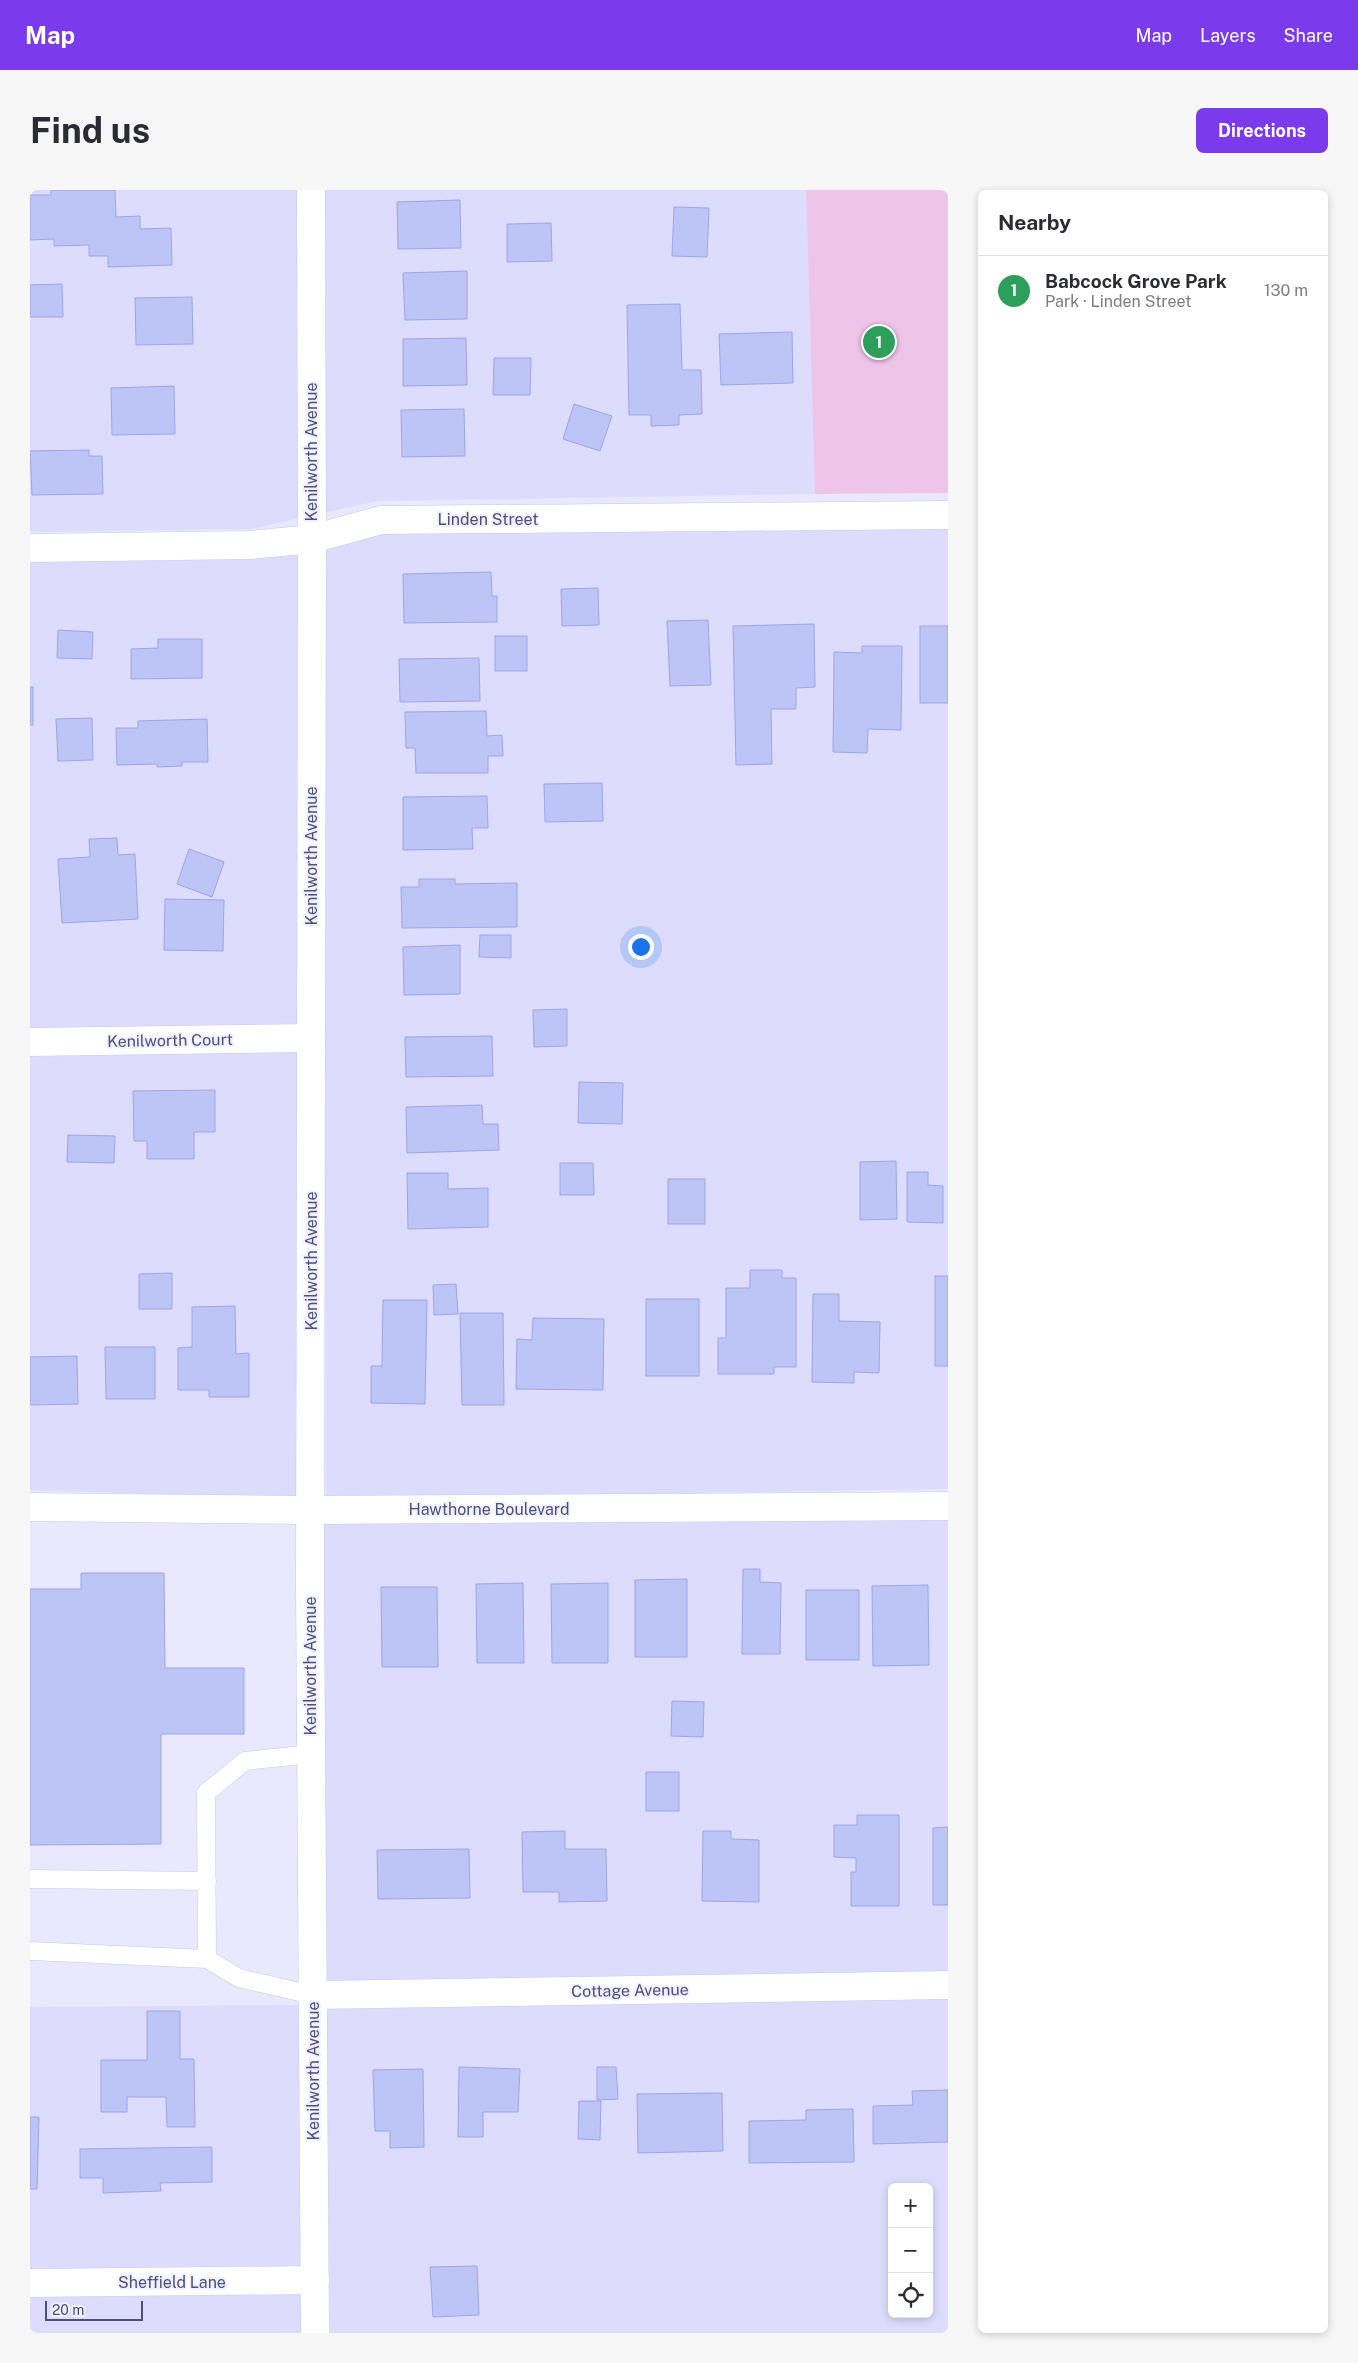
<!DOCTYPE html>
<html lang="en">
<head>
<meta charset="utf-8">
<style>
  :root { --surface:#fff; --page:#f7f7f7; --text:#2b2b33; --muted:#7c7c81; --line:#e1e1e2; --accent:#7c3aed }
  body { margin:0; font-family:"Public Sans",sans-serif; background:var(--page); color:var(--text) }
  .controls { position:absolute; right:15px; bottom:15px; display:grid; overflow:hidden; border-radius:8px; box-shadow:0 2px 8px #0003 }
  .controls button { width:45px; height:45px; display:grid; place-items:center; padding:0; border:0; border-bottom:1px solid var(--line); background:var(--surface); color:var(--text); font:25px sans-serif }
  .scale { position:absolute; left:15px; bottom:12px; width:98px; box-sizing:border-box; padding-left:5px; border:2px solid #49517c; border-top:0; font-size:14px; line-height:18px; white-space:nowrap; color:#49517c; -webkit-text-stroke:4px #f2f0ff; paint-order:stroke }
  .you { position:absolute; left:610px; top:756px; width:18px; height:18px; margin:-12px; border:4px solid #fff; border-radius:50%; background:#1a73e8; box-shadow:0 0 0 8px #1a73e833 }
  .badge { display:grid; place-items:center; width:32px; height:32px; border-radius:50%; background:var(--accent); color:#fff; font-size:16px; font-weight:700 }
  .pin { position:absolute; translate:-50% -50%; border:2px solid #fff; box-shadow:0 1px 5px #0006 }
  .list { margin:0; padding:0; list-style:none }
  h2 { display:flex; justify-content:space-between; align-items:center; height:65px; margin:0; padding:0 20px; font-size:21px }
  h2 small { font-size:16px; font-weight:400; color:var(--muted) }
  .list li { display:grid; grid-template-columns:32px 1fr auto; gap:15px; align-items:center; box-sizing:border-box; height:70px; padding:0 20px; border-top:1px solid var(--line) }
  .list b { display:block; font-size:19px; white-space:nowrap }
  .list p { margin:0; font-size:16px; white-space:nowrap; color:var(--muted) }
  .list em { font-size:16px; font-style:normal; color:var(--muted) }
  .icon { flex:none; width:28px; height:28px; fill:none; stroke:currentColor; stroke-width:2; stroke-linecap:round; stroke-linejoin:round }
  .map { position:relative; flex:none; width:918px; height:2143px; overflow:hidden; border-radius:8px }
  header { display:flex; align-items:center; gap:30px; box-sizing:border-box; height:70px; padding:0 25px; background:var(--accent); color:#fff }
  header strong { font-size:24px }
  nav { display:flex; gap:28px; margin-inline-start:auto; font-size:18px }
  .intro { display:flex; align-items:center; justify-content:space-between; box-sizing:border-box; height:120px; padding:0 30px }
  h1 { margin:0; font-size:35px }
  .button { padding:12px 22px; border-radius:8px; background:var(--accent); color:#fff; font-size:18px; font-weight:700 }
  main { display:flex; gap:30px; padding:0 30px }
  aside { flex:1; background:var(--surface); border-radius:8px; box-shadow:0 2px 8px #0003 }
  .map>svg:first-child { display:block }
  .residential { fill:#dddcfc; fill-rule:evenodd }
  .green { fill:#eec4eb }
  .building { fill:#bdc4f6; stroke:#9ca6ea }
  .lines { fill:none; stroke-linecap:round; stroke-linejoin:round }
  .lane-casing { stroke:#c7c8e9; stroke-width:19 }
  .street-casing { stroke:#c7c8e9; stroke-width:29 }
  .lane { stroke:#fff; stroke-width:18 }
  .street { stroke:#fff; stroke-width:28 }
  .labels { text-anchor:middle; stroke-width:4; stroke-linejoin:round; paint-order:stroke }
  .street-label { font-size:16px; fill:#49517c; stroke:#f2f0ff }
</style>
</head>
<body>
<header>
<strong>Map</strong>
<nav><a>Map</a><a>Layers</a><a>Share</a></nav>
</header>
<div class="intro"><h1>Find us</h1><a class="button">Directions</a></div>
<main>
<div class="map">
<svg width="918" height="2143" viewBox="0 0 918 2143">
  <rect width="100%" height="100%" fill="#eae8fe"/>
  <g class="residential">
    <polygon points="0,0 776,0 785,304 348,311 220,339 0,342"/>
    <polygon points="918,335 918,1299 296,1309 293,360 354,340"/>
    <polygon points="269,366 267,1309 0,1300 0,369"/>
    <path d="M918,1320V2143H300L292,1330ZM862,1997H899V2124H862Z"/>
    <polygon points="272,1815 274,2143 0,2143 0,1817"/>
  </g>
  <polygon class="green" points="776,0 918,0 918,303 785,304"/>
  <g class="building">
    <polygon points="21,0 85,0 86,27 110,26 110,39 141,38 142,75 78,77 78,66 59,66 59,55 24,56 24,49 0,50 0,5 21,5"/>
    <polygon points="430,10 431,58 368,59 367,12"/>
    <polygon points="644,17 679,18 677,67 642,66"/>
    <polygon points="521,33 522,71 477,72 477,34"/>
    <polygon points="437,81 437,129 375,130 373,83"/>
    <polygon points="32,94 33,127 0,127 0,95"/>
    <polygon points="162,107 163,154 106,155 105,108"/>
    <polygon points="650,114 652,180 671,180 672,224 649,225 649,235 621,236 621,225 599,225 597,115"/>
    <polygon points="762,142 763,193 691,195 689,144"/>
    <polygon points="436,148 437,195 373,196 373,149"/>
    <polygon points="464,168 501,168 500,205 463,205"/>
    <polygon points="144,196 145,244 82,245 81,198"/>
    <polygon points="544,214 582,226 570,261 533,249"/>
    <polygon points="434,219 435,266 372,267 371,220"/>
    <polygon points="59,260 59,266 72,266 73,304 2,305 0,261"/>
    <polygon points="461,382 462,406 467,406 467,432 374,433 373,384"/>
    <polygon points="568,398 569,435 532,436 531,399"/>
    <polygon points="678,430 681,495 640,496 637,431"/>
    <polygon points="784,434 785,497 766,498 766,519 741,519 742,574 706,575 703,436"/>
    <rect x="890" y="436" width="28" height="77"/>
    <polygon points="28,440 63,442 62,469 27,468"/>
    <rect x="465" y="446" width="32" height="35"/>
    <polygon points="128,449 172,449 172,488 101,489 101,459 128,458"/>
    <polygon points="832,456 872,456 871,540 838,539 837,563 803,562 804,462 832,463"/>
    <polygon points="449,468 450,511 370,512 369,469"/>
    <rect x="0" y="497" width="3" height="38"/>
    <polygon points="456,521 457,546 472,545 473,566 458,566 458,583 386,583 385,558 376,558 375,522"/>
    <polygon points="62,528 63,570 28,571 26,529"/>
    <polygon points="177,529 178,572 152,572 152,576 127,577 127,574 87,575 86,538 108,538 108,531"/>
    <polygon points="572,593 573,631 515,632 514,594"/>
    <polygon points="457,606 458,638 442,638 443,659 373,660 373,607"/>
    <polygon points="87,648 88,665 105,664 108,729 32,733 28,669 60,667 59,649"/>
    <polygon points="159,659 194,672 182,707 147,694"/>
    <polygon points="389,689 425,689 425,694 487,693 487,737 372,738 371,697 389,697"/>
    <polygon points="135,709 194,710 193,761 134,760"/>
    <polygon points="450,745 481,745 481,768 449,767"/>
    <polygon points="430,755 430,804 374,805 373,757"/>
    <polygon points="537,819 537,856 504,857 503,820"/>
    <polygon points="462,846 463,886 376,887 375,847"/>
    <polygon points="549,892 593,893 592,934 548,933"/>
    <polygon points="185,900 185,942 164,942 164,969 117,969 117,951 104,951 103,901"/>
    <polygon points="452,915 453,934 468,934 469,960 377,963 376,917"/>
    <polygon points="38,945 85,946 84,973 37,972"/>
    <polygon points="866,971 867,1029 830,1030 830,972"/>
    <polygon points="530,973 563,973 564,1005 530,1005"/>
    <polygon points="877,982 898,982 898,995 913,996 913,1033 877,1032"/>
    <polygon points="377,983 418,983 418,999 458,998 458,1037 378,1039"/>
    <rect x="638" y="989" width="37" height="45"/>
    <polygon points="720,1080 752,1080 752,1088 766,1088 766,1177 744,1177 744,1184 688,1184 688,1148 696,1148 696,1098 720,1098"/>
    <polygon points="142,1083 142,1119 109,1119 109,1084"/>
    <rect x="905" y="1086" width="13" height="90"/>
    <polygon points="426,1094 428,1124 404,1125 403,1095"/>
    <polygon points="783,1104 809,1104 809,1131 850,1132 849,1183 824,1182 824,1193 782,1192"/>
    <rect x="616" y="1109" width="53" height="77"/>
    <polygon points="353,1110 397,1110 395,1214 341,1213 341,1176 352,1176"/>
    <polygon points="205,1116 206,1164 219,1163 219,1207 179,1207 179,1200 148,1200 148,1158 162,1157 162,1117"/>
    <polygon points="430,1123 473,1123 474,1215 432,1215"/>
    <polygon points="503,1128 574,1129 573,1200 486,1199 487,1149 502,1150"/>
    <polygon points="75,1157 125,1157 125,1209 76,1209"/>
    <polygon points="47,1166 48,1214 0,1215 0,1167"/>
    <polygon points="713,1379 730,1379 730,1392 751,1393 750,1464 712,1464"/>
    <polygon points="51,1383 134,1383 135,1478 214,1478 214,1544 131,1544 131,1654 0,1655 0,1399 51,1399"/>
    <polygon points="657,1389 657,1467 605,1467 605,1390"/>
    <polygon points="493,1393 494,1473 447,1473 446,1394"/>
    <polygon points="578,1393 578,1473 522,1473 521,1394"/>
    <polygon points="898,1395 899,1475 843,1476 842,1396"/>
    <polygon points="351,1397 407,1397 408,1477 352,1477"/>
    <rect x="776" y="1400" width="53" height="70"/>
    <polygon points="642,1511 674,1512 673,1547 641,1546"/>
    <rect x="616" y="1582" width="33" height="39"/>
    <polygon points="827,1625 869,1625 869,1716 821,1716 821,1682 826,1682 826,1668 804,1667 804,1635 827,1635"/>
    <polygon points="918,1637 918,1715 903,1715 903,1638"/>
    <polygon points="535,1641 535,1659 576,1659 577,1711 529,1712 529,1702 493,1702 492,1642"/>
    <polygon points="673,1641 701,1641 701,1649 729,1650 729,1712 672,1711"/>
    <polygon points="439,1659 440,1708 348,1709 347,1660"/>
    <polygon points="117,1821 150,1821 150,1869 164,1869 165,1937 137,1937 136,1907 97,1907 97,1922 71,1922 71,1870 117,1870"/>
    <polygon points="429,1877 490,1879 488,1922 453,1922 453,1947 428,1947"/>
    <polygon points="567,1877 586,1877 588,1909 567,1910"/>
    <polygon points="393,1879 394,1957 360,1958 360,1941 345,1941 343,1880"/>
    <polygon points="918,1900 918,1952 843,1954 843,1916 883,1915 882,1901"/>
    <polygon points="692,1903 693,1961 608,1963 607,1904"/>
    <polygon points="549,1911 571,1911 570,1950 548,1949"/>
    <polygon points="823,1919 824,1972 719,1973 719,1931 776,1930 776,1920"/>
    <polygon points="0,1927 9,1927 7,1999 0,1999"/>
    <polygon points="182,1957 182,1992 130,1993 131,2001 73,2003 73,1988 50,1988 50,1959"/>
    <polygon points="447,2076 449,2125 403,2127 400,2077"/>
  </g>
  <g class="lines">
    <defs>
      <g id="lane">
        <polyline points="0,1689 177,1691"/>
        <polyline points="0,1761 177,1769 209,1788 283,1805"/>
        <polyline points="177,1769 176,1603 215,1571 281,1564"/>
      </g>
      <g id="street">
        <polyline points="281,0 282,349 280,1397 285,2143"/>
        <polyline points="0,358 220,355 282,349 351,330 918,325"/>
        <polyline points="0,852 281,848"/>
        <polyline points="0,1317 281,1320 918,1316"/>
        <polyline points="283,1805 918,1795"/>
        <polyline points="0,2093 285,2090"/>
      </g>
    </defs>
    <use href="#lane" class="lane-casing"/>
    <use href="#street" class="street-casing"/>
    <use href="#lane" class="lane"/>
    <use href="#street" class="street"/>
  </g>
  <g class="labels">
    <g class="street-label">
      <text transform="translate(281 262) rotate(-90)" y="6">Kenilworth Avenue</text>
      <text x="458" y="335">Linden Street</text>
      <text transform="translate(281 666) rotate(-90)" y="6">Kenilworth Avenue</text>
      <text transform="translate(140 850) rotate(-1)" y="6">Kenilworth Court</text>
      <text transform="translate(281 1071) rotate(-90)" y="6">Kenilworth Avenue</text>
      <text x="459" y="1325">Hawthorne Boulevard</text>
      <text transform="translate(280 1476) rotate(-90)" y="6">Kenilworth Avenue</text>
      <text transform="translate(600 1800) rotate(-1)" y="6">Cottage Avenue</text>
      <text transform="translate(283 1881) rotate(-90)" y="6">Kenilworth Avenue</text>
      <text x="142" y="2098">Sheffield Lane</text>
    </g>
  </g>
</svg>
<div class="controls">
<button>+</button>
<button>−</button>
<button><svg class="icon" aria-label="locate" viewBox="0 0 24 24"><circle cx="12" cy="12" r="6"/><path d="M12 2v4M12 18v4M2 12h4M18 12h4"/></svg></button>
</div>
<div class="scale">20 m</div>
<div class="you"></div>
<div class="pin badge" style="left:849px;top:152px;background:#2e9e5b">1</div>
</div>
<aside>
<h2>Nearby<small></small></h2>
<ul class="list">
<li><span class="badge" style="background:#2e9e5b">1</span><div><b>Babcock Grove Park</b><p>Park · Linden Street</p></div><em>130 m</em></li>
</ul>
</aside>
</main>
</body>
</html>
